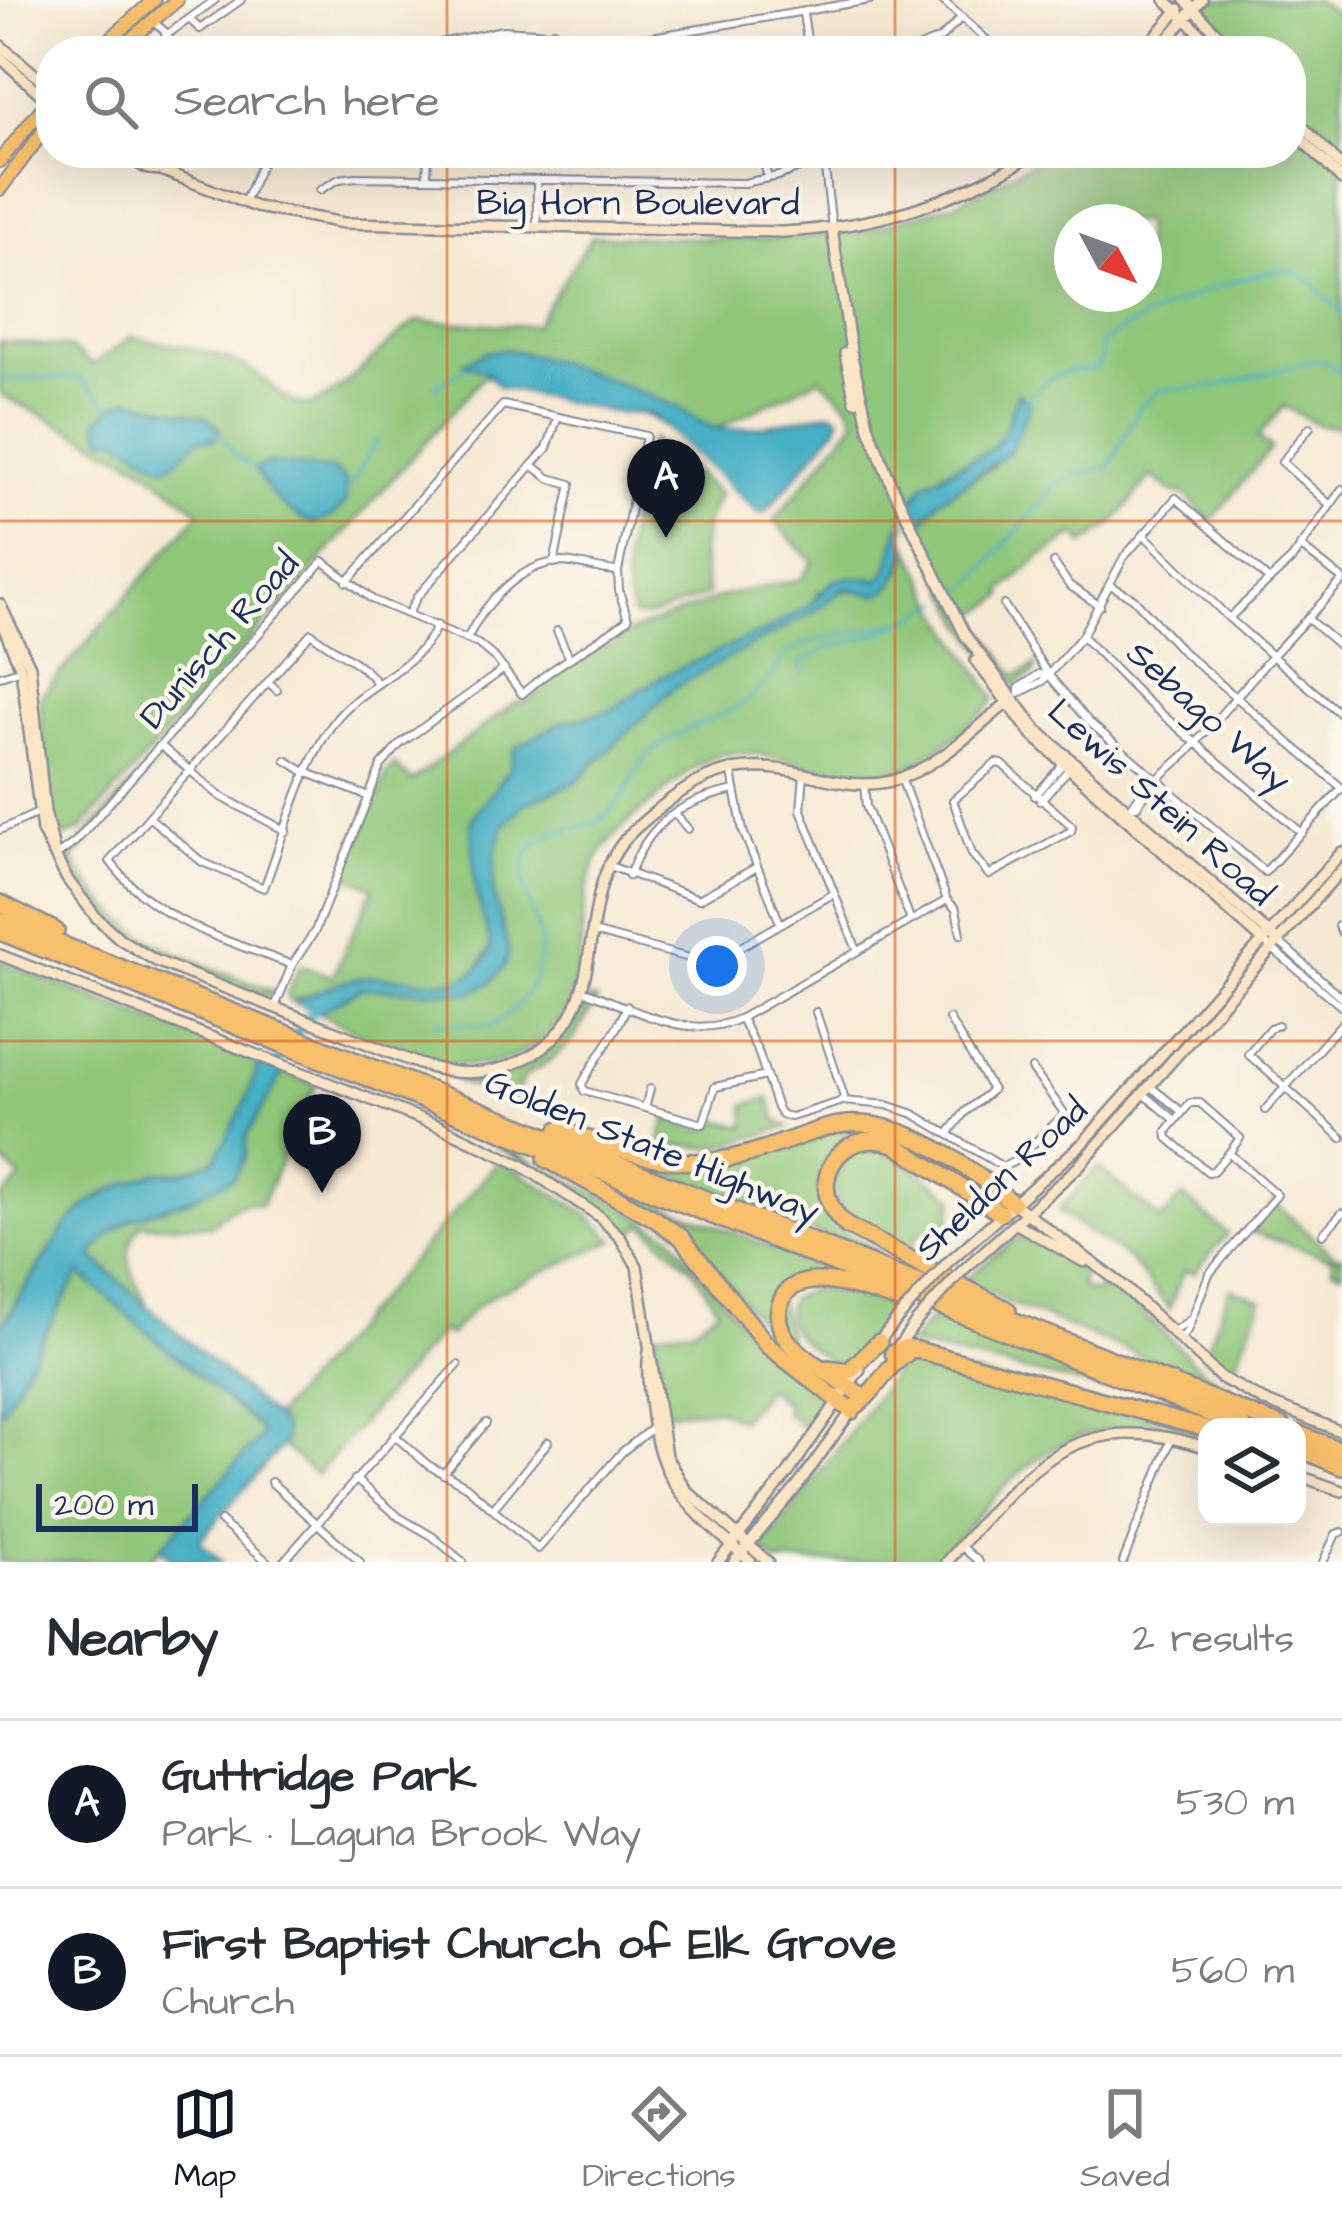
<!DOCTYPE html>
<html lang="en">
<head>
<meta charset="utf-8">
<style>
  :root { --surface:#fff; --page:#f7f7f7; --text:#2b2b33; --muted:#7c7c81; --line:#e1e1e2; --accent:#111827 }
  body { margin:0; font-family:"Architects Daughter",sans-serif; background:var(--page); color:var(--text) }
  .controls { position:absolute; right:36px; bottom:36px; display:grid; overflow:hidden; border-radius:24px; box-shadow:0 12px 48px #0002 }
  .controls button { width:108px; height:108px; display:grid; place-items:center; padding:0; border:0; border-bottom:3px solid var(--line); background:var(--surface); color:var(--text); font:60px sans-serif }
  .compass { position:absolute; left:1054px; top:204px; width:108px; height:108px; border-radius:50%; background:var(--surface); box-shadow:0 12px 48px #0002; rotate:131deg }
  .scale { position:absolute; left:36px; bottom:30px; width:162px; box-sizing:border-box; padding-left:12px; border:6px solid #1b2f5e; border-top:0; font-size:33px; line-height:42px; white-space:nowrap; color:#1b2f5e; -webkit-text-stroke:9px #fbf7ec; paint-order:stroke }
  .you { position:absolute; left:717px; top:966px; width:42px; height:42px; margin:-30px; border:9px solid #fff; border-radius:50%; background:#1a73e8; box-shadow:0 0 0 18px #1a73e833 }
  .badge { display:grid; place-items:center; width:78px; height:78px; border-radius:50%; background:var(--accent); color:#fff; font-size:39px; font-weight:700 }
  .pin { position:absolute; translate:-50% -99px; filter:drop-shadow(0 3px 6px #0008) }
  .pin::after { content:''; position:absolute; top:63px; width:42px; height:36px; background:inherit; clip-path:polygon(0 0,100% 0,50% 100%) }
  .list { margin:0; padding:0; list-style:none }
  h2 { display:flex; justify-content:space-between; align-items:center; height:156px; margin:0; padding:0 48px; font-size:51px }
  h2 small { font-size:39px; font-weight:400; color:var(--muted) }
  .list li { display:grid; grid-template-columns:78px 1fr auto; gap:36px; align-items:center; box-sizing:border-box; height:168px; padding:0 48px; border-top:3px solid var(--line) }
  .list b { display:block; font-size:45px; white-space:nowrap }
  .list p { margin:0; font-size:39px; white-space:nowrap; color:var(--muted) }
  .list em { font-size:39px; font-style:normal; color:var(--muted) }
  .icon { flex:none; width:66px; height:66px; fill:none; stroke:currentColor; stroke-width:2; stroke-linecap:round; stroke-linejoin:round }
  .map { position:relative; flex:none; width:1342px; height:1562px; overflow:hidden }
  .search { position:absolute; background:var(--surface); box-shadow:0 12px 48px #0002; left:36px; right:36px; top:36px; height:132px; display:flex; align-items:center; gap:30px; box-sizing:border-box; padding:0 42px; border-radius:48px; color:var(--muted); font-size:45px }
  .sheet { height:492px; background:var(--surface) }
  nav { display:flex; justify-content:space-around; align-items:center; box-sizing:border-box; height:168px; border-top:3px solid var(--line); background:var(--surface); font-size:33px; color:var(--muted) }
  nav a { display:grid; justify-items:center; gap:6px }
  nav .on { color:var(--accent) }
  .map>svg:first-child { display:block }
  .green { fill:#8fc679; stroke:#557a6c; stroke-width:3; fill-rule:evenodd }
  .water { fill:#46b0c4; stroke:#307091; stroke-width:3 }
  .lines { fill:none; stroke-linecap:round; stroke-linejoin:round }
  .stream { stroke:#46b0c4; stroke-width:3 }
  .river { stroke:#46b0c4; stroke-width:9 }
  .street-casing { stroke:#888c98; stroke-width:10 }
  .secondary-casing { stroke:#888c98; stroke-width:14 }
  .primary-casing { stroke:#888c98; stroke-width:16 }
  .highway-casing { stroke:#888c98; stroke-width:20 }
  .street { stroke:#fff; stroke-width:6 }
  .secondary { stroke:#fce5c4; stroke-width:9 }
  .primary { stroke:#f8bf6c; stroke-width:12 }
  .highway { stroke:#f8bf6c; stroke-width:15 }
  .secondary-bridge-casing { stroke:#888c98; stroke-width:14; stroke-linecap:butt }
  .secondary-bridge { stroke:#fce5c4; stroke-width:9 }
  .grid { fill:none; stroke:#de5710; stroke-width:3; stroke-opacity:0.55 }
  .labels { text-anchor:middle; stroke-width:9; stroke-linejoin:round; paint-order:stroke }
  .street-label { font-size:36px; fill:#1b2f5e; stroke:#fbf7ec }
</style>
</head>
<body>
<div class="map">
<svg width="1342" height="1562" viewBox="0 0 1342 1562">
  <rect width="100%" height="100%" fill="#fbf7ec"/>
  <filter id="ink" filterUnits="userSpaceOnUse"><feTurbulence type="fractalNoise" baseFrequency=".00833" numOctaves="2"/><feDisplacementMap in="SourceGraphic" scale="24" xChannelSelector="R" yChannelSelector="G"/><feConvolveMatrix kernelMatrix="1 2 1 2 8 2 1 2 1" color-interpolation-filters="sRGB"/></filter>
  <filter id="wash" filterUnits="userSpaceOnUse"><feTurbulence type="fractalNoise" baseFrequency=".004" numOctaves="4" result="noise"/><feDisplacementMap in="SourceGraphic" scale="48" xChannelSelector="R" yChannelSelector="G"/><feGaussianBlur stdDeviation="2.7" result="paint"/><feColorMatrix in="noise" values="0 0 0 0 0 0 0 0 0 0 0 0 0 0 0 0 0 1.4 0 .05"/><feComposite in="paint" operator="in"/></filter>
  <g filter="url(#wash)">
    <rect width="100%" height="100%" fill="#f6e9d3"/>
    <g class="green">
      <path d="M1210,0H1316L1342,18V427L1319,425L1284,406L1258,437L1271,448L1211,521L1187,496L1172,492L1151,476L1113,524L1084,544L1076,534L1039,558L1003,591L1004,596L975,616L1015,676L1036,665L1034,673L1015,685L1005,682L964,623L919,528L939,500L993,466L1018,394L1004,432L993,448L944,471L908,506L888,570L880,580L819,591L810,605L769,629L660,677L622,703L510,768L471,820L491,946L479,968L464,978L436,983L367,977L290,1001L287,994L300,965L332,977L374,888L345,874L386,775L394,765L412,781L515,703L529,701L555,675L624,634L724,596L801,579L813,562L774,521L855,421L850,406L820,378L687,443L651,417L484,376L80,831L62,837L54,831L46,782L40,697L200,512L142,466L0,394V341L70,348L93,365L131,337C171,345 213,349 250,369C269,379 288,412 313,404C341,395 388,341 416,321L534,326L592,236L768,239L858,233L956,203L1051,153H1291V51H1166ZM1072,222H1144V294H1072Z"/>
      <path d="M652,440L665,468L697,474L719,495C700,525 699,560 708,594L651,616L634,617C611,570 637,489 652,440Z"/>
      <path d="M910,549L944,618L995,698C986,715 965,728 949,741C891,787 855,780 788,761C768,756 746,750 725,754C697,760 677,781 657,798C637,815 612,833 599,856C576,898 587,945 574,989C569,1010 556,1028 539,1041C472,1096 384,1045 319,1013L362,988L490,983L500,920L493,892L496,849L504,826L524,804L575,783L675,687L817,610C836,591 846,585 872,594L902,571Z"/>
      <path d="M163,755L73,859C118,942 193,960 275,992L270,997C248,992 227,982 207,974C141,948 103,927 66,864L68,857L157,756Z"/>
      <path d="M0,961L259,1062L247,1099L216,1160C189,1174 162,1170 135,1180C120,1186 97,1195 86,1207C56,1236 20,1292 0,1329V1200L21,1178L0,1159Z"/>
      <path d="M589,1000H597L572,1041L551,1060L524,1077L512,1102L455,1080C523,1082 554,1052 589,1000Z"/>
      <path d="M283,1072L316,1085L261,1205C240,1198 224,1212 210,1226C186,1221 165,1228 141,1224C117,1255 133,1273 147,1305L91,1256L111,1233L133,1218L187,1200L233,1178L245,1157L246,1137Z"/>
      <polygon points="769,1098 776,1120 788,1127 715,1148 659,1144 667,1118 705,1131 716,1120 746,1127 745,1105"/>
      <polygon points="458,1125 606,1198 672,1236 765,1354 824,1398 825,1407 808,1432 784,1411 787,1405 767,1388 740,1420 717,1409 669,1412 663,1407 655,1332 692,1328 718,1309 691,1267 643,1224 627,1238 599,1209 541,1171"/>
      <path d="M840,1128L871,1132C830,1138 802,1182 830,1218C842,1234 861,1241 878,1249L875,1256L659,1171L662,1163L681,1166Z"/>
      <path d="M868,1148L897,1155L955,1198L947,1229L935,1235L920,1231L910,1251C894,1245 863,1229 849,1217C821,1194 837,1157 868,1148Z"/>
      <polygon points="500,1160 590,1216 614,1240 496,1293 472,1310 449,1336 442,1331 316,1475 282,1446 285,1435 276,1415"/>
      <polygon points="1098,1167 1161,1220 1183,1196 1228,1234 1194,1273 1184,1270 1169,1309 1129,1259 1060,1213 1060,1208"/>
      <polygon points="630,1191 819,1266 816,1273 795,1278 778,1296 791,1349 787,1354 689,1237 627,1196"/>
      <polygon points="1274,1203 1336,1257 1342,1255 1342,1272 1332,1268 1333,1259 1251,1232"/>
      <polygon points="1028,1235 1086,1268 1080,1287 1096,1293 1105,1279 1114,1285 1201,1369 1237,1394 1011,1304 964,1280 1013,1240"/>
      <polygon points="79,1272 261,1429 262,1436 148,1562 0,1562 0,1414"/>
      <path d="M815,1287L893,1305L852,1364L837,1366C812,1348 777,1333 791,1298Z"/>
      <polygon points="1230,1288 1262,1300 1231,1375 1203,1356"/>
      <polygon points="931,1318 1106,1383 1104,1389 909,1345"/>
      <path d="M905,1358L1207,1431V1442C1067,1399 1021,1466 937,1562H776L762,1549L761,1543L776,1531Z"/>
    </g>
    <g class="water">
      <path d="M504,349C553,357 624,385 672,405C685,410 698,423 712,427C742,435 801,417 832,412L840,417L836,428L766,512L759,513L652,415L607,411L499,387L486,372L464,363L486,352Z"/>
      <polygon points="1018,393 1030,404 1011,451 939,500 919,528 908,506 925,483 993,448 1004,432"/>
      <polygon points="130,399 206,417 221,429 213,440 200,439 171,465 163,467 119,439 103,438 97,421 117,404"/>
      <path d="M270,463L333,470L345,480L346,503L334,515L314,524C284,512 270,495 254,468Z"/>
      <path d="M899,527L910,549C901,564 897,593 875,594C865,594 855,589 845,588L817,610L675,687L574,783L524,804L504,826L496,849L493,892L509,951L505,966L490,983L470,993L362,988L319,1013L294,1003C315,992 342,980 365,977C407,972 474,1004 491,946L475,889L471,820L510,768L514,749L560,723L611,710L660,677L769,629L810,605L833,581L851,577L880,580L888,570Z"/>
      <polygon points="259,1062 283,1072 246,1137 245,1157 233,1178 187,1200 133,1218 111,1233 91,1256 282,1424 285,1436 282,1446 199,1541 222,1562 174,1562 160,1548 261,1436 260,1429 79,1273 0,1414 0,1329 66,1226 88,1204 129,1182 155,1173 181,1173 215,1160 247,1099"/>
    </g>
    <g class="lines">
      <g class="stream">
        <polyline points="0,379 77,377 113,408"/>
        <polyline points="435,387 469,366"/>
        <path d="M1025,400C1038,388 1051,376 1069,371C1079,369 1091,374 1098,365C1104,358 1101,352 1100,344C1129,321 1256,264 1293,271C1309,274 1330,303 1342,314"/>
        <polyline points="219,432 235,455 254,468"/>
        <polyline points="346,493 377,440"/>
        <polyline points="901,536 915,514"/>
        <polyline points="950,597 973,582 1056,485 1071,476 1109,467 1141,405 1161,390 1217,386 1313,361 1325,362 1342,373"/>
        <polyline points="803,674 800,664 827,648 882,633 942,602"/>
        <path d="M436,1022L491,1026C522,1009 546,972 539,935C534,910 515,883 527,856C541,824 581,834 605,816C624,802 632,773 648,756C677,725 727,721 758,691C774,675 779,657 800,645L909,620"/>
      </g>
      <polyline class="river" points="274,1067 319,1002"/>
    </g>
  </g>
  <g filter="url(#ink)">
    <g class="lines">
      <defs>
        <g id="street">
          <polyline points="942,0 999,51"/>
          <polyline points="803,14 809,51"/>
          <polyline points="189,19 200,29 241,0"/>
          <polyline points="152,21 168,34 215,0"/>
          <polyline points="553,31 554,51"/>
          <polyline points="675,33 679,51"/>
          <polyline points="165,34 179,51"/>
          <polyline points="402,51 503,30 640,39 870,0"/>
          <polyline points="911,51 941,38 962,17"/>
          <polyline points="245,153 260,162"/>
          <polyline points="761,153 768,178"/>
          <polyline points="823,153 832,227"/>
          <polyline points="427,177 428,153"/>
          <polyline points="320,190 339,179 356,177 744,183 778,176 824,159 895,164 932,153"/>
          <polyline points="244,203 266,153"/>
          <polyline points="537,225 537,181"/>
          <polyline points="1310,427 1282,462 1329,504"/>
          <polyline points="532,465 549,478 571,484 554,563"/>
          <polyline points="1144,535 1229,618"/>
          <polyline points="1300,546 1342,579"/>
          <polyline points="1054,563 1069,585 1100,606"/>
          <polyline points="1342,581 1272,656 1342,715"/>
          <polyline points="1004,605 1047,673 1088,721 1265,872 1342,788 1182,651 1133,598 1110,585"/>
          <polyline points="408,614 417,597 547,448 558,417"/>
          <polyline points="1308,619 1342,648"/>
          <polyline points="557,631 569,657"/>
          <polyline points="1082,636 1144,699 1302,833"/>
          <path d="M468,637C484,604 521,563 560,562C579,562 598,570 617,571"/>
          <polyline points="1044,675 1039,674 1019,688 1019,693 1043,681 1082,636 1124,557 1176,498 1269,580"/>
          <polyline points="0,676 19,670"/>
          <polyline points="268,682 277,690"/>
          <polyline points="161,746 220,796 286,831"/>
          <polyline points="286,760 305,772 367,796"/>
          <polygon points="996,763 1002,764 1072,826 1071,831 989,875 972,854 953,800"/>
          <polyline points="731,768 743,831 780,923"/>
          <polyline points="804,774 801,810 857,950"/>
          <polyline points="901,778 947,900 956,909 961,934"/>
          <polyline points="1153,783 1147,784 1132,806 1137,806 1154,782 1187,753 1272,656 1229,618 1292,559 1342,489"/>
          <polyline points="864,784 866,806 910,918"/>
          <polyline points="1035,796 1063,764"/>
          <polyline points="1040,801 1069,769"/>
          <polyline points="675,814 688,829"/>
          <path d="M149,817L202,862L264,888C284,836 303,761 337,718C366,683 419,668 437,625"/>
          <polyline points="0,830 38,813"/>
          <path d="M56,856L75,842L323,561L373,600L478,644L496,659L522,694C556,663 592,647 628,619L619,591L618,571L646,436L503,405L347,582"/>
          <polyline points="607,865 699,899 757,867"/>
          <path d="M629,876C647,824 682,800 735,790"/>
          <polyline points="1338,926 1342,933"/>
          <polyline points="593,932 704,962 721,958 833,894"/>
          <polyline points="1263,941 1342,1007"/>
          <polyline points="1279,942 1342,998"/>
          <path d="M292,965C225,939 154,922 110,861L311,633C332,651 360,660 377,683"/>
          <path d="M584,991C635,1008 687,1043 741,1018L947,900"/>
          <path d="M627,1006C616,1035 596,1057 582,1084L584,1091L703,1124L715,1087L766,1076"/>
          <polyline points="275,1007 292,965 315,931 381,766 400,744 504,669"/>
          <polyline points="741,1018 759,1054 777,1108 782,1115 791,1117 840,1102 844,1097 816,1012"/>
          <polyline points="1278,1025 1270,1028 1248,1054 1342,1138"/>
          <polyline points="1151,1087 1181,1111"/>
          <polyline points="1144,1094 1174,1119"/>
          <polyline points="843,1101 887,1105 914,1114 1003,1167 1015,1161 1065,1114 1032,1069"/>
          <polyline points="645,1108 650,1089"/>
          <polyline points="1265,1110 1342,1023"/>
          <polyline points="948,1134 965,1112 992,1090 949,1019"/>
          <polyline points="1323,1234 1342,1213"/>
          <polyline points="1171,1333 1191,1319"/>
          <polyline points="1179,1341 1187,1331 1209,1274 1277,1195 1229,1153 1213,1171 1208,1172 1168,1138 1167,1131 1190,1103 1200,1103 1240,1138 1229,1153"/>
          <polyline points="394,1435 428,1465 466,1486 538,1549 622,1452 656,1425"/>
          <polyline points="443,1474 486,1423"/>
          <polyline points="355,1479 399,1517 432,1536 463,1562"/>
          <polyline points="271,1482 360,1562"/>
          <polyline points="493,1509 548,1442"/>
          <polyline points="220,1521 268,1562"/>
          <polyline points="961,1546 979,1562"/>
          <polyline points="283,1562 458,1365"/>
          <polyline points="1123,1562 1172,1437"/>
          <polyline points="1323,1562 1336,1534 1342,1532"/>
        </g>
        <g id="secondary">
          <polyline points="1165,0 1219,51"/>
          <polyline points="1185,0 1234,51"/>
          <polyline points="0,45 51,88"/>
          <polyline points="1143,51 1179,9"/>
          <polyline points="1157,51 1202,0"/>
          <polyline points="0,57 49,102"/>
          <polyline points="1291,114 1342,167"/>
          <polyline points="1291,128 1342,180"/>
          <path d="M119,153L148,169L161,170L256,207L344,223L783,232C875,227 956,202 1035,153"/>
          <polyline points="137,153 161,170"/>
          <polyline points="832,229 852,357 869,428 892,486 965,635 1037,730 1279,942"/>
          <polyline points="845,353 855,401"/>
          <polyline points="0,604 30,666 45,812 54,850"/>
          <path d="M0,619L21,669L42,831L67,879L96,917L120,939L156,961L419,1064C452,1075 486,1077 518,1062C626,1013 561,896 636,828C696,775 729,756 809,775C837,782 863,788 891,781C937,769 976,728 1012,699"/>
          <polyline points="976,661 1033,736 1263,941"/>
          <polyline points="0,955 439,1126 521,1165 599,1216 620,1237 637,1266 666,1456 686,1490 768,1562"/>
          <polyline points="1013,1203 1120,1283 1220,1377 1264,1401 1342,1432"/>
          <polyline points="1015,1223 1084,1262"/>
          <polyline points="947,1263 1084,1142 1342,852"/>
          <polyline points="962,1271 1078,1167 1342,869"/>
          <polyline points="876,1345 899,1317"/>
          <polyline points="898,1347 916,1322"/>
          <path d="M649,1351C646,1370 649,1389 651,1408C659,1489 694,1511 751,1562"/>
          <polyline points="1297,1475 1342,1491"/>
          <polyline points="718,1562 789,1472 860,1369"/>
          <polyline points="734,1562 797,1487 853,1409"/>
          <path d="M947,1562C1027,1470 1073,1404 1207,1448"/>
        </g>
        <g id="primary">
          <polyline points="97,51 154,0"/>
          <polyline points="117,51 177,0"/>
          <polyline points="0,161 51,97"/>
          <polyline points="0,189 51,121"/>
        </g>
        <g id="highway">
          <polyline points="0,903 56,931"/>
          <polyline points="0,920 1283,1427"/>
          <polyline points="0,932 1243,1427"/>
          <path d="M559,1129C609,1146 657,1166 710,1161C750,1158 787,1139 825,1128C891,1108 963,1162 1013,1203"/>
          <polyline points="546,1159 652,1217 681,1237 768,1346 852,1411"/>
          <path d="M1001,1213L894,1144C839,1124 801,1187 847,1226L1008,1310"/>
          <polyline points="893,1353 906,1347 1207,1429"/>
          <polyline points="828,1368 849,1371 879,1342"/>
          <path d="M862,1396C839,1378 806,1362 787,1340C780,1330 776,1316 780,1304C795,1258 874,1294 907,1303"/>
          <path d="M857,1405C877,1391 886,1366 906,1354"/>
          <polyline points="1297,1433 1342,1451"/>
          <polyline points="1297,1448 1342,1467"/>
        </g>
      </defs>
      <use href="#street" class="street-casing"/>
      <use href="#secondary" class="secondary-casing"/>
      <use href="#primary" class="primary-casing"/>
      <use href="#highway" class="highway-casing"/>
      <use href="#street" class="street"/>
      <use href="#secondary" class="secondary"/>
      <use href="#primary" class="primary"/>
      <use href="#highway" class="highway"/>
      <defs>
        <g id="secondary-bridge">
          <polyline points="899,1317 947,1263"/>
          <polyline points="916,1322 962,1271"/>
        </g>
      </defs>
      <use href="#secondary-bridge" class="secondary-bridge-casing"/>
      <use href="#secondary-bridge" class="secondary-bridge"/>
    </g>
  </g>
  <path class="grid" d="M447,0V51M895,0V51M447,153V1562M895,153V1562M0,521H1342M0,1041H1342"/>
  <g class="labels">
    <g class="street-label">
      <text x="638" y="214">Big Horn Boulevard</text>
      <text transform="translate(218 639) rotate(-49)" y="13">Dunisch Road</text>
      <text transform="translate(1210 715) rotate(42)" y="13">Sebago Way</text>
      <text transform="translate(1162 801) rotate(42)" y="13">Lewis Stein Road</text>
      <text transform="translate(653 1145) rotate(22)" y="13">Golden State Highway</text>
      <text transform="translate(1000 1178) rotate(-43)" y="13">Sheldon Road</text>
    </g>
  </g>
</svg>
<div class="controls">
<button><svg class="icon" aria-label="layers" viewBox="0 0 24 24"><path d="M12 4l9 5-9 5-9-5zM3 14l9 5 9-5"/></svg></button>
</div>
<svg class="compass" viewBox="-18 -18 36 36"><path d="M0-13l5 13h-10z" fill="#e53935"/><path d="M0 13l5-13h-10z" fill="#7c7c81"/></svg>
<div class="scale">200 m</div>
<div class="you"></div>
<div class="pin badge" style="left:666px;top:538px">A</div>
<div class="pin badge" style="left:322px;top:1193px">B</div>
<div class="search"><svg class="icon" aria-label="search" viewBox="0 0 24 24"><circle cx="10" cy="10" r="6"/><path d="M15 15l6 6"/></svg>Search here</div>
</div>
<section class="sheet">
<h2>Nearby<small>2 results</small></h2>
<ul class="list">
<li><span class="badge">A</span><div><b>Guttridge Park</b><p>Park · Laguna Brook Way</p></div><em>530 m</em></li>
<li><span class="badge">B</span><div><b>First Baptist Church of Elk Grove</b><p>Church</p></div><em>560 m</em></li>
</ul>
</section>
<nav>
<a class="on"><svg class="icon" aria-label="map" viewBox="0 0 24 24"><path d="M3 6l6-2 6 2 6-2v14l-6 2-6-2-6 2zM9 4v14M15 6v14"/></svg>Map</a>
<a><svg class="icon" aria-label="directions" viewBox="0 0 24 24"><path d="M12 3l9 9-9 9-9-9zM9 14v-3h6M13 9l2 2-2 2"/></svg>Directions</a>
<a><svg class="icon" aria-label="saved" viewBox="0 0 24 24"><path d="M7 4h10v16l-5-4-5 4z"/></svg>Saved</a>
</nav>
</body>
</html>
